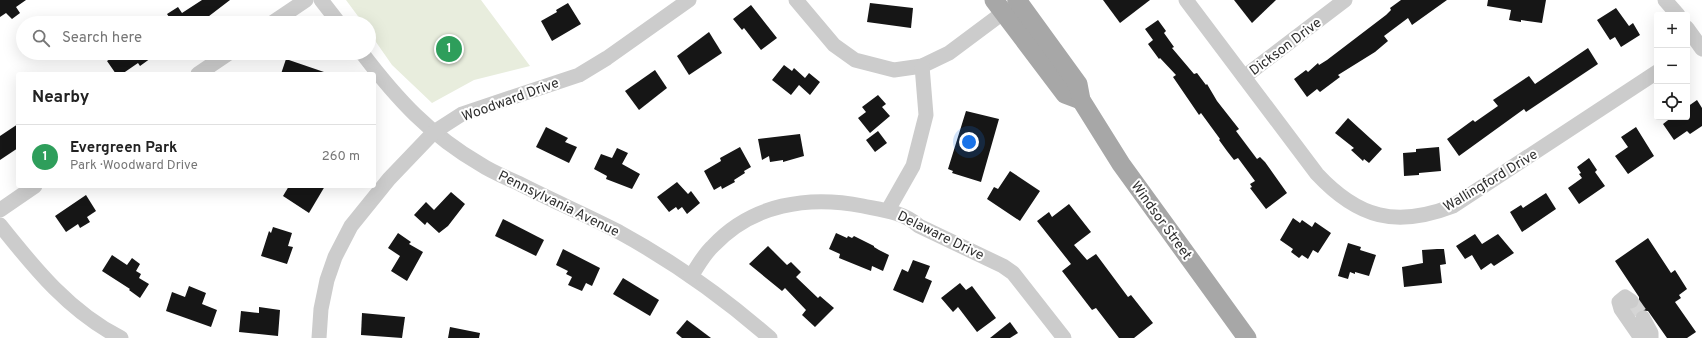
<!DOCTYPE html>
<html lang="en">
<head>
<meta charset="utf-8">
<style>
  :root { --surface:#fff; --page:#f2f2f2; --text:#222; --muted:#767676; --line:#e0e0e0; --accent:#b45309 }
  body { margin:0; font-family:Overpass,sans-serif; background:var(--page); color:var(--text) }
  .controls { position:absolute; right:12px; top:12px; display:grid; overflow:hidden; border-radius:4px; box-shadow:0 4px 16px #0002 }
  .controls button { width:36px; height:36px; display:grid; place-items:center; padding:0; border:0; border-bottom:1px solid var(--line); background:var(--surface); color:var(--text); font:20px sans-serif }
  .you { position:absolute; left:969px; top:142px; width:14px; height:14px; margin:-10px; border:3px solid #fff; border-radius:50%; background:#1a73e8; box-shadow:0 0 0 6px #1a73e833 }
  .badge { display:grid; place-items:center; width:26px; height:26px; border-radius:50%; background:var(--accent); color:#fff; font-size:13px; font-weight:700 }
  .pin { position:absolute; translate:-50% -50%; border:2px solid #fff; box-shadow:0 1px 4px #0006 }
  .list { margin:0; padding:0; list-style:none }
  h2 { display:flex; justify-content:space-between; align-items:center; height:52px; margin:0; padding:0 16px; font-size:17px }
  h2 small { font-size:13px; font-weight:400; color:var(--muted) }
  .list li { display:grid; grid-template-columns:26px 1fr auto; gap:12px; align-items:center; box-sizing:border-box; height:64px; padding:0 16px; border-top:1px solid var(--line) }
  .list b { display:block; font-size:15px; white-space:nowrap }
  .list p { margin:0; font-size:13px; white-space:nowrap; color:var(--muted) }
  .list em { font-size:13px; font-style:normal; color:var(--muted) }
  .icon { flex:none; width:22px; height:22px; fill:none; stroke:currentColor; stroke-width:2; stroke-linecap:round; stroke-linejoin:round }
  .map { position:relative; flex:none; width:1702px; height:338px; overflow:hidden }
  .search { position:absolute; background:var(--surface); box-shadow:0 4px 16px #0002; left:16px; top:16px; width:360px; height:44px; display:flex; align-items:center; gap:10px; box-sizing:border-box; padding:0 14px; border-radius:22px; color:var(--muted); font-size:15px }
  .panel { position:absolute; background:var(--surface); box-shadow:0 4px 16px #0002; left:16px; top:72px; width:360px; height:116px; border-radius:4px }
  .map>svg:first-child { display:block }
  .green { fill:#e8eddd }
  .building { fill:#161616 }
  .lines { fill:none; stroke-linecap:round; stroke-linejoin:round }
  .minor-tunnel { stroke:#d5d5d5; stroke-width:15; stroke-dasharray:15 8; stroke-linecap:butt }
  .minor { stroke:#ccc; stroke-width:15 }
  .major { stroke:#a7a7a7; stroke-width:19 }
  .labels { text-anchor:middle; stroke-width:4; stroke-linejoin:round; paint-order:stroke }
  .street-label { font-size:14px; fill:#2f2f2f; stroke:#fff }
</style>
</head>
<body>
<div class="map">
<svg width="1702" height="338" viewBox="0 0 1702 338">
  <rect width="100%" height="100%" fill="#fff"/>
  <polygon class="green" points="346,0 481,0 530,66 474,80 432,103 392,65 369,32 369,23 363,23"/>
  <g class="building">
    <polygon points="0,0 26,0 16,7 20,13 12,19 6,13 0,17"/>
    <polygon points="202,0 230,0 200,23 167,23 171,20 167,14 178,7 182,13"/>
    <polygon points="1103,0 1150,0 1120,23"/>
    <polygon points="1234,0 1276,0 1252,23"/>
    <polygon points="1401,0 1447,0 1412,25 1408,18 1384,36 1388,41 1375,52 1338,75 1340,77 1320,92 1317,89 1307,97 1294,79 1306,70 1308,72 1318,63 1319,65 1327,60 1386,15 1391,10 1390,8"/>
    <polygon points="1488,0 1546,0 1542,23 1521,20 1521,22 1509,20 1511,10 1487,6"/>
    <polygon points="568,3 581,24 552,41 541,21 557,12 556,10"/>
    <polygon points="870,3 913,8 911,28 867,22"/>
    <polygon points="751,5 777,38 761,50 744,28 742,30 733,19"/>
    <polygon points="1616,8 1629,26 1633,23 1640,35 1621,47 1615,37 1610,40 1597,20"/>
    <polygon points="1158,20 1166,31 1164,33 1174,47 1172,48 1194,74 1197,73 1206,85 1207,84 1217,101 1239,129 1236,131 1257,159 1260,157 1265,162 1287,193 1266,209 1250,188 1252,187 1250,184 1255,181 1238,158 1234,160 1227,151 1219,140 1220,139 1201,113 1199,115 1173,77 1176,75 1160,58 1159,59 1148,44 1153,40 1145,29"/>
    <polygon points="709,32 722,53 689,75 677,56"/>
    <polygon points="1588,48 1598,64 1526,112 1524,109 1459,156 1447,139 1473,120 1475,122 1498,106 1493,100 1529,76 1535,84"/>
    <polygon points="119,53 158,53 140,66 138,63 122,74 116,74 107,61"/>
    <polygon points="286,59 324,72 324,74 281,74"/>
    <polygon points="784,65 792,71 794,68 805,78 809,73 820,82 810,95 799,85 791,95 772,80"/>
    <polygon points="655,70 667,88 639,110 625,91"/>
    <polygon points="878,95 886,104 882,107 890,116 870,133 858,118 866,112 862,107"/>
    <polygon points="1697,100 1702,108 1702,126 1690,134 1687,131 1674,140 1663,124 1672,117 1687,117 1687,107"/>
    <polygon points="966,111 999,119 981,182 952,173 953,171 948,169"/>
    <polygon points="1348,118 1382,149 1369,163 1364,159 1363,161 1351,150 1354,148 1335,133"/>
    <polygon points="18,124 18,148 0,160 0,136"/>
    <polygon points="546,127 568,138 565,142 577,147 569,163 536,147"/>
    <polygon points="1636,127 1654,156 1628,174 1615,156 1628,147 1621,137"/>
    <polygon points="878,131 887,143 875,152 866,140"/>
    <polygon points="800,134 804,156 783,162 783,160 770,162 769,156 762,160 758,139"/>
    <polygon points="740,147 751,167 744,171 745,173 734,180 735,182 722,189 721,186 714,190 704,171 721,161 720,158"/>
    <polygon points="1439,147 1441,171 1419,173 1419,175 1404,176 1403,153 1416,152 1416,149"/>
    <polygon points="617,148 628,153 622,164 640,174 632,189 606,179 607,176 594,169 601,154 612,158"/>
    <polygon points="1589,158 1597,170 1595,172 1605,186 1579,204 1568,188 1582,178 1579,174 1581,173 1577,167"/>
    <polygon points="1010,171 1040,191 1020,221 987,199 994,187 998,189"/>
    <polygon points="677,182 688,194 691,191 700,203 687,214 682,207 678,210 676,207 669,212 657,197"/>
    <polygon points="289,186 325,186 309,213 283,196"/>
    <polygon points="451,192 465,204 448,226 439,233 427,222 425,225 414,215 426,202 434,210"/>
    <polygon points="1546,193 1556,209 1522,232 1510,212 1521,205 1523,208"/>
    <polygon points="86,195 96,211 87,217 90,222 80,228 78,224 66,232 55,216"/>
    <polygon points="1069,204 1091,232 1074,245 1087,260 1096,254 1128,297 1131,295 1153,323 1134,338 1119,338 1096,308 1092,310 1062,271 1071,264 1037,221 1049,212 1052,217"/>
    <polygon points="1293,218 1300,223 1302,220 1312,227 1315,222 1331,233 1318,253 1313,250 1308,259 1302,255 1299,258 1291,252 1293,249 1280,240"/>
    <polygon points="503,219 544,240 536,256 495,236"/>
    <polygon points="273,227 292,233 288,246 293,247 287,264 261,256 269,231 271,233"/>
    <polygon points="398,233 411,242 409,244 423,252 407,281 391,271 400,256 388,248"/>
    <polygon points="836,233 847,238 848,236 852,238 854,236 874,246 874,247 879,250 889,255 883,271 872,266 871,271 839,258 840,254 829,249"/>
    <polygon points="1475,234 1482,244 1498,234 1514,253 1494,266 1491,263 1481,270 1472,255 1465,259 1456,246"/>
    <polygon points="1648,238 1671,273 1675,270 1687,289 1679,295 1681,298 1675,302 1696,332 1687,338 1667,338 1648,311 1639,310 1635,314 1632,310 1639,306 1639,297 1615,261"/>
    <polygon points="1348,243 1361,247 1360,250 1376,255 1369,276 1355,272 1355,274 1350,272 1348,279 1338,276"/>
    <polygon points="768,246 787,265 791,262 801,272 796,277 818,298 820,296 834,308 815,327 802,315 806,310 785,288 782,291 749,264"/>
    <polygon points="563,249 600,268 592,286 586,283 582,291 568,285 572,277 566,274 568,271 556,265"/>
    <polygon points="1437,249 1444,249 1446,264 1440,265 1442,283 1404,287 1402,267 1423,263 1422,250"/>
    <polygon points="112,255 127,265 132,258 140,264 136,271 141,274 139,278 149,284 140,298 129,290 130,289 102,271"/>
    <polygon points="913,260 930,266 925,278 932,281 923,303 893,290 902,269 908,272"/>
    <polygon points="623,278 659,300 650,316 613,294"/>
    <polygon points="960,283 966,290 972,286 996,318 977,332 958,307 953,312 941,298"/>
    <polygon points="189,286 206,293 202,304 217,310 211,327 166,311 172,292 185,297"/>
    <polygon points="259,307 280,310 278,336 239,332 241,311 259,313"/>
    <polygon points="362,313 405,317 402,338 361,335"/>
    <polygon points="687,320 711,338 682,338 676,333"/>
    <polygon points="1010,322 1018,333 1010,338 990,338"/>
    <polygon points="450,327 480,333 479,338 448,338"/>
  </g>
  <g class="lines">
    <polyline class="minor-tunnel" points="1631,301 1643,318"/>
    <g class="minor">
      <polyline points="321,0 339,23"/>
      <polyline points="796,0 834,45 855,60 894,70 922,66 949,53 1012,6"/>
      <path d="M1186,0L1317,174C1358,218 1396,228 1453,206L1657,72"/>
      <polyline points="1665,0 1678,15"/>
      <polyline points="272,23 306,0"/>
      <polyline points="1687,28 1702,49"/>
      <path d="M362,53C397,99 430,135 480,164C492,172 505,177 518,183C551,200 586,215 619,232C674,262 723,297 770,338"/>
      <polyline points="198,74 229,53"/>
      <polyline points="1244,77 1345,0"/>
      <polyline points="0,210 35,186"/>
      <polyline points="888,210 913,166 926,115 922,66"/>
      <path d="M0,225C35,269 70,312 121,338"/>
      <path d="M691,276C698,266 704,254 713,246C752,204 808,195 863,206C883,210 903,212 919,226L1003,266L1013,273L1064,338"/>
      <polyline points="1631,301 1625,297 1619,302 1621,309 1641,338"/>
      <polyline points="1643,318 1651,333 1651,338"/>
      <polyline points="319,338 321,309 327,280 335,257 351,226 389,179 434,132 462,114 579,75 607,58 689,0"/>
    </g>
    <g class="major">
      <polyline points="994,0 1065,94 1081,100"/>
      <polyline points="1017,0 1078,84 1081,100 1121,164 1247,338"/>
    </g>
  </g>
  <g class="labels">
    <g class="street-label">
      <text transform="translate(1285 46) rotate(-37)" y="5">Dickson Drive</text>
      <text transform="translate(510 99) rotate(-20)" y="5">Woodward Drive</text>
      <text transform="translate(1490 180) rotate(-31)" y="5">Wallingford Drive</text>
      <text transform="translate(559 203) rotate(26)" y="5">Pennsylvania Avenue</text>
      <text transform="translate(1162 220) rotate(54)" y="5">Windsor Street</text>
      <text transform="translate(941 235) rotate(26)" y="5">Delaware Drive</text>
    </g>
  </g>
</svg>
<div class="controls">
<button>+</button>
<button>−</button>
<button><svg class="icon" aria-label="locate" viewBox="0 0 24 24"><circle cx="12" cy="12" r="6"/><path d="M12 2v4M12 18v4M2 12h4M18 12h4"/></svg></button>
</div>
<div class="you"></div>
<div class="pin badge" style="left:449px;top:49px;background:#2e9e5b">1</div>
<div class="search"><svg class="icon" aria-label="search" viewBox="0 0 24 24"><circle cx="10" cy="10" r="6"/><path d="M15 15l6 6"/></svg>Search here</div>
<section class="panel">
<h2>Nearby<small></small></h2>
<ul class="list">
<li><span class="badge" style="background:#2e9e5b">1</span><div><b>Evergreen Park</b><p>Park · Woodward Drive</p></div><em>260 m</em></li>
</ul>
</section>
</div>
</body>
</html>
